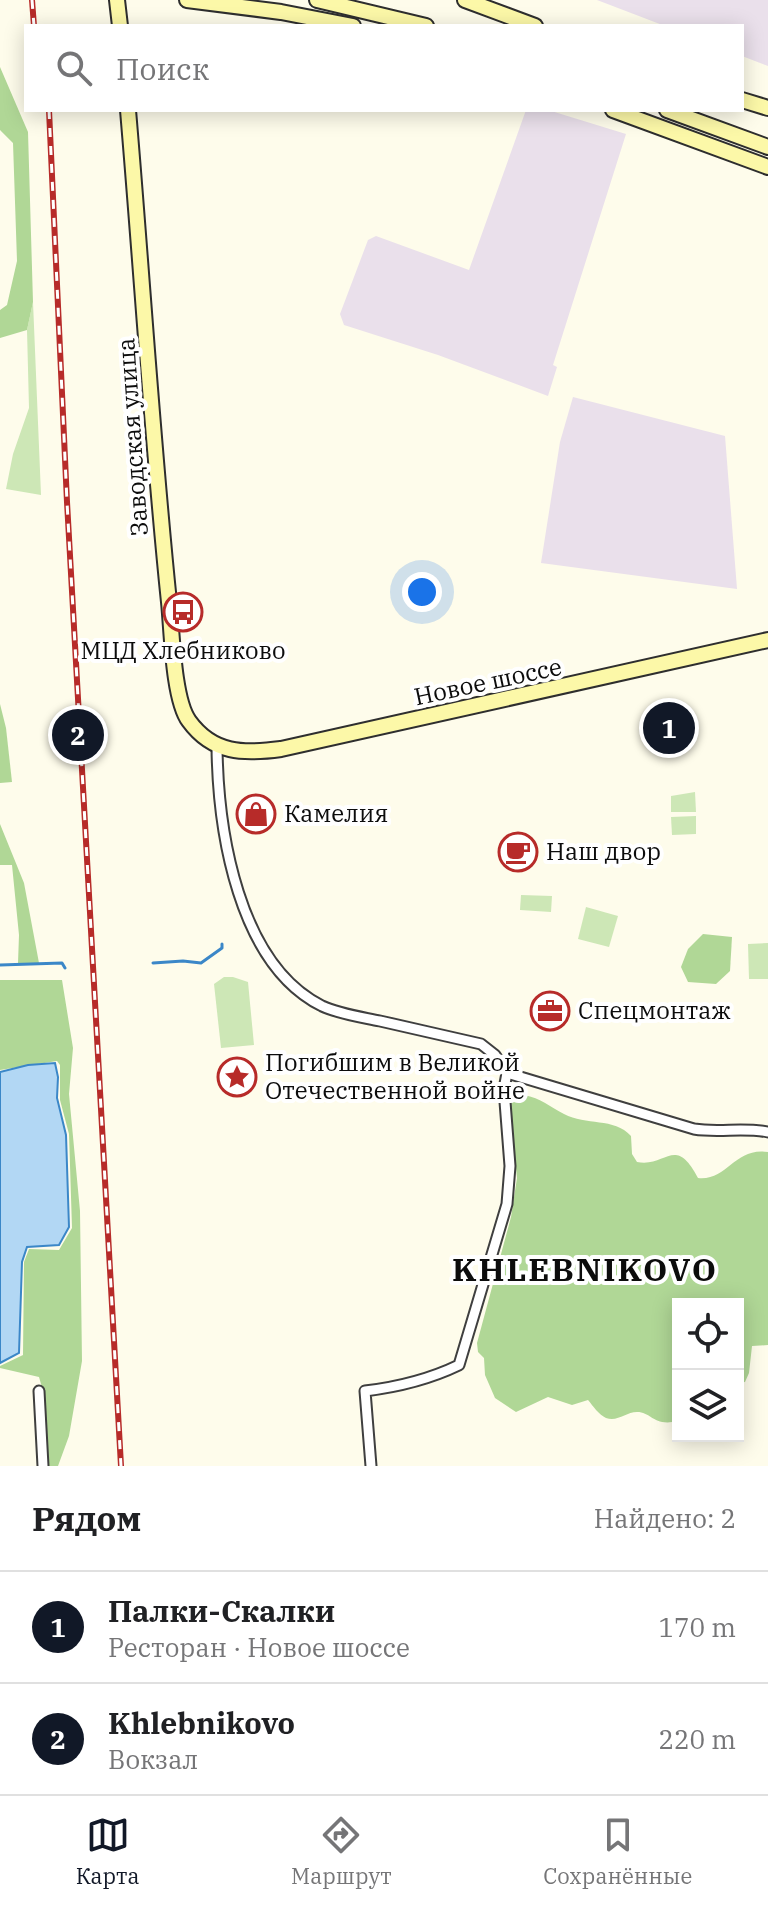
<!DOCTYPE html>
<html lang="ru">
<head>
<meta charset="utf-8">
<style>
  :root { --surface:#fff; --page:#f2f2f2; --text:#202124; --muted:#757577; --line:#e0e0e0; --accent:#111827 }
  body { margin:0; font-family:"IBM Plex Serif",serif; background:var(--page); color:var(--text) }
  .controls { position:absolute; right:24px; bottom:24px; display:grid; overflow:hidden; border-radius:0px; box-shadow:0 4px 20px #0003 }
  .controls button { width:72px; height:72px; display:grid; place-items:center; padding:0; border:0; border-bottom:2px solid var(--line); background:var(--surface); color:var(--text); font:40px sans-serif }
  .you { position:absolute; left:422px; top:592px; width:28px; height:28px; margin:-20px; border:6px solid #fff; border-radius:50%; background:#1a73e8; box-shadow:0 0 0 12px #1a73e833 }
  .badge { display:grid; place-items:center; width:52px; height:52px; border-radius:50%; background:var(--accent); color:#fff; font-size:26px; font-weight:700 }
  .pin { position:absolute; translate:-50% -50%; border:4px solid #fff; box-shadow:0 2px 8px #0006 }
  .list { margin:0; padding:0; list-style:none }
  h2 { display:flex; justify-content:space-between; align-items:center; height:104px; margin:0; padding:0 32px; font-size:34px }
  h2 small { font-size:26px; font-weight:400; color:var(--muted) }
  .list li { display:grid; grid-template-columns:52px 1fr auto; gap:24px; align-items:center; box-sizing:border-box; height:112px; padding:0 32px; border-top:2px solid var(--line) }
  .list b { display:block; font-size:30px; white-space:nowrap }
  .list p { margin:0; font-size:26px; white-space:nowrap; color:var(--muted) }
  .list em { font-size:26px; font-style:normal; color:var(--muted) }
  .icon { flex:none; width:44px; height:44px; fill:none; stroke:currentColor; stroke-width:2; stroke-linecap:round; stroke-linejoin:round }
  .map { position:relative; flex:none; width:768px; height:1466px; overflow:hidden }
  .search { position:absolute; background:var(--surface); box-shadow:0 4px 20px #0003; left:24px; right:24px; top:24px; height:88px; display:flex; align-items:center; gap:20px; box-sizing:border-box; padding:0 28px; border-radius:0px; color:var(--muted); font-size:30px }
  .sheet { height:328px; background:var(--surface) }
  nav { display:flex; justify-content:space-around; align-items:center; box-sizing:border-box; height:112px; border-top:2px solid var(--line); background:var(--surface); font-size:22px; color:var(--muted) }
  nav a { display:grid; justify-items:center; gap:4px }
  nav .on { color:var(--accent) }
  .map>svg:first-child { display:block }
  .industrial { fill:#eae0eb }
  .green { fill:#cde7b6 }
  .forest { fill:#b0d796 }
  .water { fill:#b2d7f4; stroke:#3b87c8; stroke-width:2 }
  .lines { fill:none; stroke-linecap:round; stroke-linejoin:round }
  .stream { stroke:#3b87c8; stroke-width:3 }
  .street-casing { stroke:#3f3f3f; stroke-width:13 }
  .secondary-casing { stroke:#2e2e2e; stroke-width:18 }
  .street { stroke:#fff; stroke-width:9 }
  .secondary { stroke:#fcf8a8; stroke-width:14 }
  .rail-casing { stroke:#b72b29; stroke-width:6 }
  .rail { stroke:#fff; stroke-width:3; stroke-dasharray:9; stroke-linecap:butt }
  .labels { text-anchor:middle; stroke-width:8; stroke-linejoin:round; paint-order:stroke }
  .street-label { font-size:24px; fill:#0c0c0c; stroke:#fff }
  .poi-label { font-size:24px; fill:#0c0c0c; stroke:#fff; text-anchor:start }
  .district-label { font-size:32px; font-weight:bold; letter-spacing:2px; fill:#0c0c0c; stroke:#fff }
</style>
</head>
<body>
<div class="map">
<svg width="768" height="1466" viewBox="0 0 768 1466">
  <rect width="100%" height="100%" fill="#fefceb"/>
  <g class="industrial">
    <polygon points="597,0 768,0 768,66 742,56 742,26 665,26"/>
    <polygon points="526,110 548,110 626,134 553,365 557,367 548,396 438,355 344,325 340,314 368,240 376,236 469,270"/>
    <polygon points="573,397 725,436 737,589 541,563 560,442"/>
  </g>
  <g class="green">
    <polygon points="33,302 41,495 6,489 13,454 29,408 27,330"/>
    <polygon points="695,792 696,812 671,812 671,796"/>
    <polygon points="696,816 696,834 672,835 671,817"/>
    <polygon points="521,895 552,896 551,912 520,910"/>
    <polygon points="586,907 618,916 609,947 578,939"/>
    <polygon points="768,943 768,979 749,979 748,944"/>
    <polygon points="224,977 233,977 248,982 254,1045 221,1048 214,984"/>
  </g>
  <g class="forest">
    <polygon points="0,67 28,132 33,302 27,330 0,338 0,310 7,305 17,261 13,143 0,130"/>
    <polygon points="0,704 6,728 12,782 0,783"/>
    <polygon points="0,824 24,883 39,963 18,963 19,935 12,865 0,865"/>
    <polygon points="703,934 732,937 730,971 716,984 688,982 681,967 688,949"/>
    <polygon points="0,980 62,980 73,1048 69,1094 80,1211 82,1361 69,1436 58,1466 47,1466 43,1391 39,1377 0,1368 0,1366 23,1355 24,1262 29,1249 59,1250 72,1228 69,1134 60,1100 60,1065 57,1061 0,1070"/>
    <path d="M524,1095C541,1098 550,1107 564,1114C586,1126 614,1117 631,1136L632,1154L637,1162C666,1168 675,1134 698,1178C728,1181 734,1147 768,1152V1345L752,1346L749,1373L745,1382L738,1383V1304H678V1421C653,1427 652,1412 637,1412C626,1412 618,1422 606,1418C599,1415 593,1406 588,1400L572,1405L548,1397L516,1412L495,1398L485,1375L484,1358L478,1352L477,1343L511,1217L517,1178L509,1102L515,1096Z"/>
  </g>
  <polygon class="water" points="55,1063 58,1077 57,1098 66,1135 69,1227 59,1245 27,1247 22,1262 19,1353 0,1363 0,1072 28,1065"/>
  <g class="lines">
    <g class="stream">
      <polyline points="153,963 183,961 201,963 222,948 222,944"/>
      <polyline points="0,965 62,963 65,968"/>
    </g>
    <defs>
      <g id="street">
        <path d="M217,747C218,831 238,964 322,1006C339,1014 361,1017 380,1021C414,1029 447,1036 481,1044L495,1055L507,1073L694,1129C719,1133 743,1127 768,1132"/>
        <polyline points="39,1391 43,1466"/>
        <path d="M371,1466L365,1391C398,1387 430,1379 459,1365L507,1204L510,1166L504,1089L507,1073"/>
      </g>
      <g id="secondary">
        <polyline points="117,0 120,26"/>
        <polyline points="187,0 281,12 353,26"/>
        <polyline points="317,0 426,26"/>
        <polyline points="465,0 535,26"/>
        <polyline points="742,100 768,108"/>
        <path d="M128,110C142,274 152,438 169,602C172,631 173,699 189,721C213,754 244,754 281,749L768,640"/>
        <polyline points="613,110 768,167"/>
        <polyline points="667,110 768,147"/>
      </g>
    </defs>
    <use href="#street" class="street-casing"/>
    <use href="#secondary" class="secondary-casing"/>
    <use href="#street" class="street"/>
    <use href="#secondary" class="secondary"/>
    <defs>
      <g id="rail">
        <polyline points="32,0 34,26"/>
        <polyline points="49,110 67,502 121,1466"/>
      </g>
    </defs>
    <use href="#rail" class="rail-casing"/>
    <use href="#rail" class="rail"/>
  </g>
  <defs>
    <symbol id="bus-ring" viewBox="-11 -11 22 22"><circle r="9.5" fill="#fff" stroke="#b72b29" stroke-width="1.5"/><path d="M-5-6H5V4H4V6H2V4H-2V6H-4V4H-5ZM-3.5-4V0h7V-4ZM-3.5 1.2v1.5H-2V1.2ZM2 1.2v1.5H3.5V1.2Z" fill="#b72b29"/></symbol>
    <symbol id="shop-ring" viewBox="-11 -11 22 22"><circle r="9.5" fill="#fff" stroke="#b72b29" stroke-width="1.5"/><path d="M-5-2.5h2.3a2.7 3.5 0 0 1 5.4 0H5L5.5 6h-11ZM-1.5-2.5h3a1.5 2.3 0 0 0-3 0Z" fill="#b72b29"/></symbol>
    <symbol id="cafe-ring" viewBox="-11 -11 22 22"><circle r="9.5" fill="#fff" stroke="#b72b29" stroke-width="1.5"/><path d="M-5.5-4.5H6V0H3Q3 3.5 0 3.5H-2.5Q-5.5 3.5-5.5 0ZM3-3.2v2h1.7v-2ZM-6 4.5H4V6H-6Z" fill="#b72b29"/></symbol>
    <symbol id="office-ring" viewBox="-11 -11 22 22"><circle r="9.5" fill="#fff" stroke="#b72b29" stroke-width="1.5"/><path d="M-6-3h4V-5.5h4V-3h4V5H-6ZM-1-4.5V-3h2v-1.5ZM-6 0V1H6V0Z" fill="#b72b29"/></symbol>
    <symbol id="sight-ring" viewBox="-11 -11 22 22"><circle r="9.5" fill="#fff" stroke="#b72b29" stroke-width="1.5"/><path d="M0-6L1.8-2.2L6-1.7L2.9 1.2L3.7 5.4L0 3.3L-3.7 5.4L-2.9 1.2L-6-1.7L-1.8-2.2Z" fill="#b72b29"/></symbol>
  </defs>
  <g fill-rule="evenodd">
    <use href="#bus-ring" x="161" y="590" width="44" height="44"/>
    <use href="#shop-ring" x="234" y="792" width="44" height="44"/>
    <use href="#cafe-ring" x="496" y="830" width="44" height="44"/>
    <use href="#office-ring" x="528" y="989" width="44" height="44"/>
    <use href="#sight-ring" x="215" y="1055" width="44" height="44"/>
  </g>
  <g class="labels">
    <g class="street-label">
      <text transform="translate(133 437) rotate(-94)" y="8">Заводская улица</text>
      <text transform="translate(488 682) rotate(-12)" y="8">Новое шоссе</text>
    </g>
    <g class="poi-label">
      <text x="183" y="659" text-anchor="middle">МЦД Хлебниково</text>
      <text x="284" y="822">Камелия</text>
      <text x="546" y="860">Наш двор</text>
      <text x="578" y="1019">Спецмонтаж</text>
      <text x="265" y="1071">Погибшим в Великой<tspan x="265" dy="28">Отечественной войне</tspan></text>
    </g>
    <g class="district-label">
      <text x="585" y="1281">KHLEBNIKOVO</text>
    </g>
  </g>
</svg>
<div class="controls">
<button><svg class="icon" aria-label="locate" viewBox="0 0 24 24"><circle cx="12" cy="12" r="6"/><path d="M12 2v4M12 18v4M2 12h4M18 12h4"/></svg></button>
<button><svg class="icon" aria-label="layers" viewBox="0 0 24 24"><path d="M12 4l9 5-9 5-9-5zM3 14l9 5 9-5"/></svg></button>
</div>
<div class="you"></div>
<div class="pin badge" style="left:669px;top:728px">1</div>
<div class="pin badge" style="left:78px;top:735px">2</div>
<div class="search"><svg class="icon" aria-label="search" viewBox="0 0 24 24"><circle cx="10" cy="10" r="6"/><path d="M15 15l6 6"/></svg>Поиск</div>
</div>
<section class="sheet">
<h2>Рядом<small>Найдено: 2</small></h2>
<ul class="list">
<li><span class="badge">1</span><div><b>Палки-Скалки</b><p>Ресторан · Новое шоссе</p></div><em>170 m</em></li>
<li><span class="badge">2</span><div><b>Khlebnikovo</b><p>Вокзал</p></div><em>220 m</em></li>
</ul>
</section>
<nav>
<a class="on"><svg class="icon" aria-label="map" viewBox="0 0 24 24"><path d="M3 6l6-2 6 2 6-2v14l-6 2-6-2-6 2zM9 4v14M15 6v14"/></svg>Карта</a>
<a><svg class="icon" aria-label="directions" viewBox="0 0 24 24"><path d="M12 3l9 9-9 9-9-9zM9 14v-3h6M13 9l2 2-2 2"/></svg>Маршрут</a>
<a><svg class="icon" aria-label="saved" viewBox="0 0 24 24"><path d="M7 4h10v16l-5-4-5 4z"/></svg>Сохранённые</a>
</nav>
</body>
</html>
